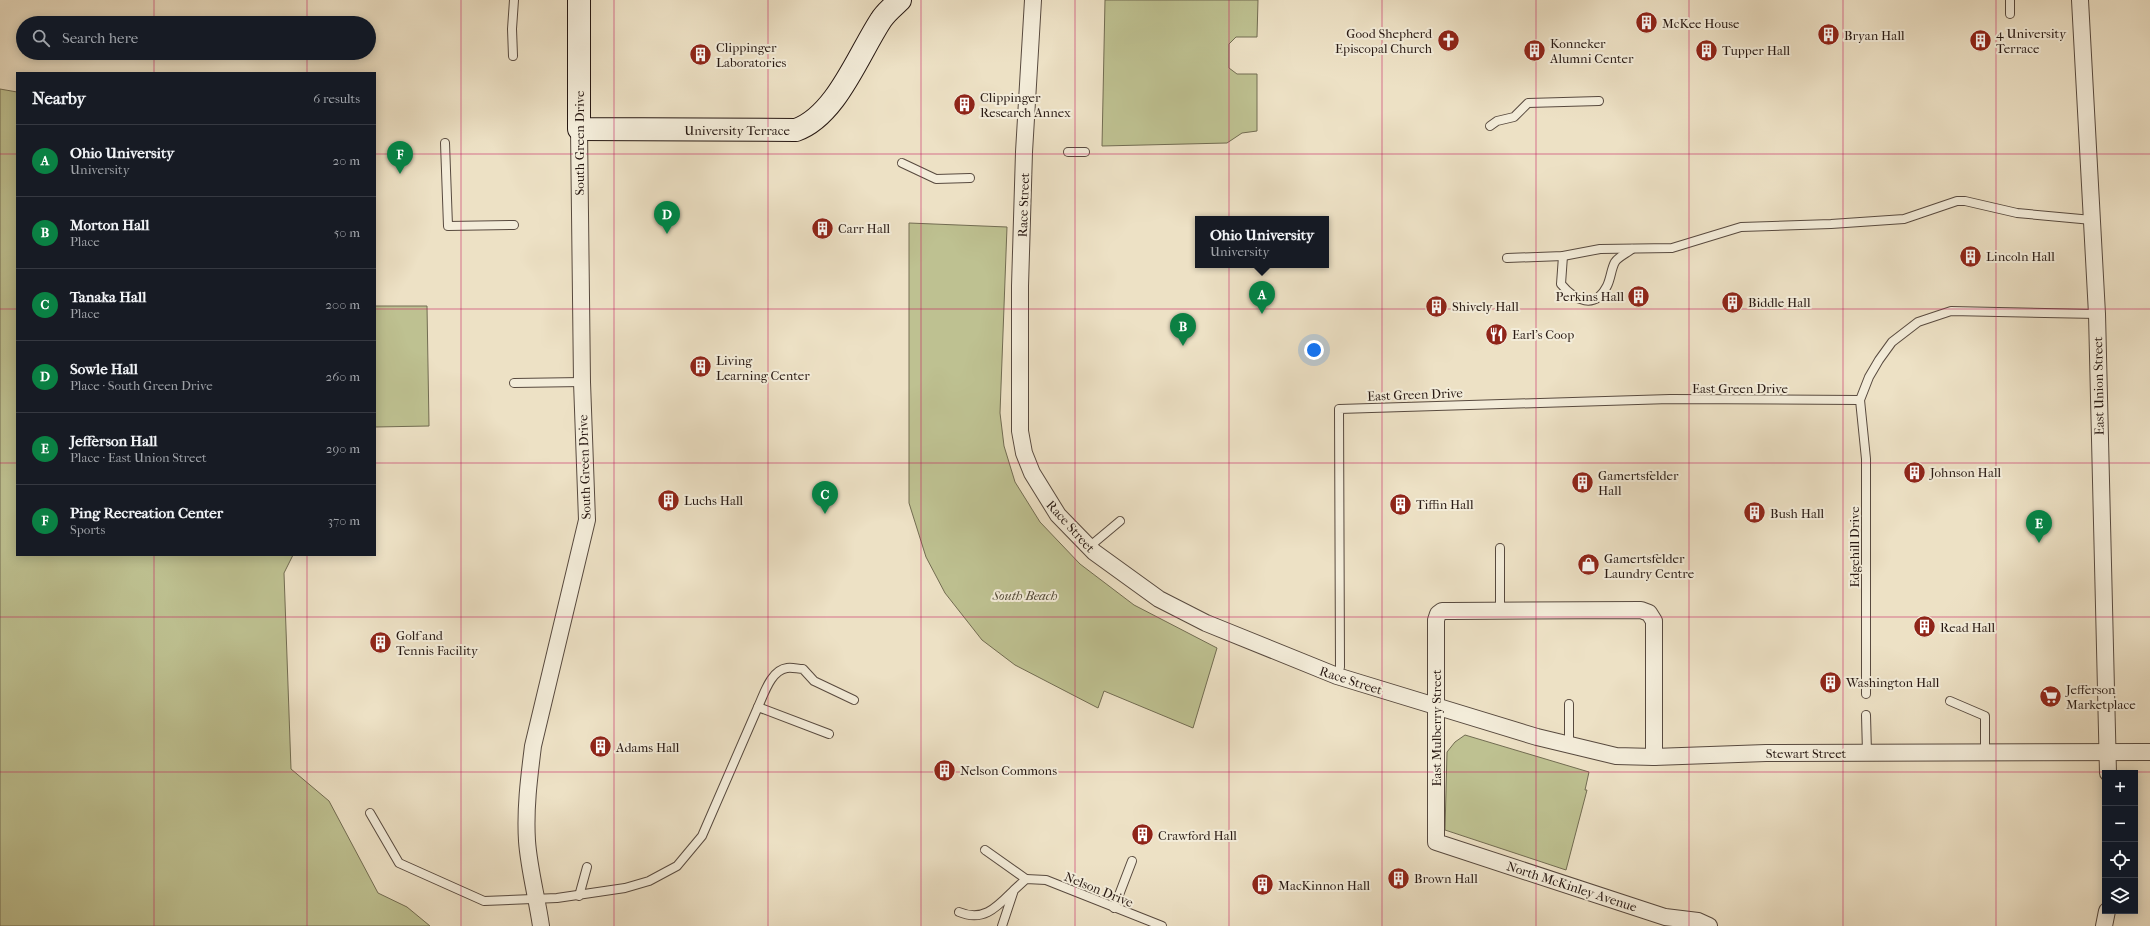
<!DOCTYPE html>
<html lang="en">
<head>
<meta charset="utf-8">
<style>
  :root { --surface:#171b24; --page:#20242c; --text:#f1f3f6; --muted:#9ea1a6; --line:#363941; --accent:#0b8043 }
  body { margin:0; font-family:"IM FELL French Canon",serif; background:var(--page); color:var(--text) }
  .controls { position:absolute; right:12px; bottom:12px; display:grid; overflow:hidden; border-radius:0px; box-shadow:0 2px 10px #0003 }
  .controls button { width:36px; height:36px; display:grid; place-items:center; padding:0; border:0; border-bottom:1px solid var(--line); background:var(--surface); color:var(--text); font:20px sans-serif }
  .you { position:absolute; left:1314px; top:350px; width:14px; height:14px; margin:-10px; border:3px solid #fff; border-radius:50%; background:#1a73e8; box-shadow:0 0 0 6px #1a73e833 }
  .badge { display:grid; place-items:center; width:26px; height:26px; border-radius:50%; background:var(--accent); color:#fff; font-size:13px; font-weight:700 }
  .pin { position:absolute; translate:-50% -33px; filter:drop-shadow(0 1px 2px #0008) }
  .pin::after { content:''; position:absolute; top:21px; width:14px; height:12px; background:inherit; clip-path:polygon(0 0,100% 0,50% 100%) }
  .popup { position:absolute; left:1195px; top:216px; width:134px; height:52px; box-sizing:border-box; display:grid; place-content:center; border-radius:0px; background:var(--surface); filter:drop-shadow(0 1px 3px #0005); font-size:13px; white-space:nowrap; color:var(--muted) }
  .popup b { font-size:15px; color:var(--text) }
  .popup::after { content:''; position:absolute; left:50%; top:100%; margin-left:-8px; border:8px solid transparent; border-top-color:var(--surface) }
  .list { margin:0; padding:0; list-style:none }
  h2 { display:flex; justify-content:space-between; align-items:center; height:52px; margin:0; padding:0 16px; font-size:17px }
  h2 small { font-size:13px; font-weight:400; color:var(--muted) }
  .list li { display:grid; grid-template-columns:26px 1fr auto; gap:12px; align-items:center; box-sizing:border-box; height:72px; padding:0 16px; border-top:1px solid var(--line) }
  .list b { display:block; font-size:15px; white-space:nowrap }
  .list p { margin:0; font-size:13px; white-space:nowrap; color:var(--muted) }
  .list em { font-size:13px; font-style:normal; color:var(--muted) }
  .icon { flex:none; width:22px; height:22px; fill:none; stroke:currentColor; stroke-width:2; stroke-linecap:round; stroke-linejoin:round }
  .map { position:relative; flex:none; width:2150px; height:926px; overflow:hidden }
  .search { position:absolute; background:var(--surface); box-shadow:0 2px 10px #0003; left:16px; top:16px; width:360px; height:44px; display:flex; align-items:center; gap:10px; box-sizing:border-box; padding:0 14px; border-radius:22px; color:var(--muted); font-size:15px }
  .panel { position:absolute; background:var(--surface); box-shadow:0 2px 10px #0003; left:16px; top:72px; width:360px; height:484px; border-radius:0px }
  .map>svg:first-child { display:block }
  .green { fill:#bec191; stroke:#726c52 }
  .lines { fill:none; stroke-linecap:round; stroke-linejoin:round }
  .lane-casing { stroke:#584a3f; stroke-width:10 }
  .street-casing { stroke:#584a3f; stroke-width:18 }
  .secondary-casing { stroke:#271812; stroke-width:24 }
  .lane { stroke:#f3ecd9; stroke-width:8 }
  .street { stroke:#f3ecd9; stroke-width:16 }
  .secondary { stroke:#f3ecd9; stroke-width:22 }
  .grid { fill:none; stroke:#c2185b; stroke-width:1; stroke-opacity:0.55 }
  .labels { text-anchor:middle; stroke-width:4; stroke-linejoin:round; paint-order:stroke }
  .poi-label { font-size:13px; fill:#271812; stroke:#f3ecd9; text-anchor:start }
  .street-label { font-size:13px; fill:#271812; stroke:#f3ecd9 }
  .park-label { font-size:13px; font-style:italic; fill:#544b38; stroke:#f3ecd9 }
</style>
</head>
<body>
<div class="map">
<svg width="2150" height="926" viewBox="0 0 2150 926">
  <rect width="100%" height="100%" fill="#ede1c5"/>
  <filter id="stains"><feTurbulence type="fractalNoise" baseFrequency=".005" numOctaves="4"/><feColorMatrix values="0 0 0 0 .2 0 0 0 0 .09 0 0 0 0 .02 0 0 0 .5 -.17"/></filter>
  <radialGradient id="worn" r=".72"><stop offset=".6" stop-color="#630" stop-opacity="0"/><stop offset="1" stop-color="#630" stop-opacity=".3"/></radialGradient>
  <g class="green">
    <polygon points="1105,0 1258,0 1257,37 1236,37 1229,44 1229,68 1237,74 1257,74 1257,131 1242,133 1227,143 1102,146"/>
    <polygon points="0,89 17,92 17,555 293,555 284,573 291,769 329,801 378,893 407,907 430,926 0,926"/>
    <polygon points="909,223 1007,227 1000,413 1004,446 1015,482 1040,522 1080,564 1134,605 1217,648 1193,728 1104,691 1098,708 1015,665 982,640 945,593 926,557 909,503"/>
    <polygon points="375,306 427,306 429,426 375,427"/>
    <polygon points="1465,735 1589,772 1585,790 1587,790 1566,870 1445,830 1447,752 1455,742"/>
  </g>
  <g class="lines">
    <defs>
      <g id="lane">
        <polyline points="2010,0 2010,14"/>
        <polyline points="513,56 512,29 514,0"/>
        <polyline points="1490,126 1497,121 1514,117 1528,103 1599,101"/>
        <polyline points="445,143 448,226 514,225"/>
        <polyline points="1068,152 1085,152"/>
        <polyline points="902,163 936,179 970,178"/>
        <path d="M1563,256L1561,284C1575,301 1595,310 1607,286C1611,278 1611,269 1615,262C1618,257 1627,253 1632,249"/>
        <polyline points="1507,258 1563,256 1600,249 1672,248 1741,227 1831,224 1904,219 1957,201 1965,201 2017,213 2092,220"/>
        <polyline points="514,383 582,382"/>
        <polyline points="1089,547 1120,521"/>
        <polyline points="1500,611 1500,548"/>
        <polyline points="1340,667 1339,409 1670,399 1860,400"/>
        <polyline points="1866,694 1866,459 1860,400 1869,377 1879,360 1892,342 1918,322 1951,311 2097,314"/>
        <polyline points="1950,701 1985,716 1985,752"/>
        <path d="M758,707C764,694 771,670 787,668C792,667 798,669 803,669L814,681L854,700"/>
        <polyline points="1866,715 1867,753"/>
        <polyline points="1569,746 1569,704"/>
        <polyline points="370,813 399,863 484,901 557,898 625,888 649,881 677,866 702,836 758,707 829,734"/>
        <polyline points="985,850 1026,879"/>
        <polyline points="579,896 587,867"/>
        <polyline points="1114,908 1132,861"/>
        <path d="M959,912C983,922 996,908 1012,892"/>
        <polyline points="1002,926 1014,890 1026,879 1046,880 1162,926"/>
      </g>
      <g id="street">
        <polyline points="1033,0 1024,152 1020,286 1020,431 1024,453 1032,473 1058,515 1094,552 1159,599 1206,623 1337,676 1537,737 1616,756 1654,757 1766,753 2150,752"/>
        <polyline points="2080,0 2097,314 2108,773"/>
        <polyline points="1654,757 1654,621 1649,613 1641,610 1451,611 1442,611 1438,614 1436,620 1436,842 1665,917 1698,921 1709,926"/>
        <path d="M541,926C537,898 529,869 527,841C525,809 529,778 533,746L587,520L582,382L579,129"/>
        <polyline points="2104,926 2107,911"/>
      </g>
      <path id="secondary" d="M579,0V129L796,130C836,116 858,55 881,20C886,12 894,6 900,0"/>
    </defs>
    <use href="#lane" class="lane-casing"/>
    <use href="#street" class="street-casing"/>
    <use href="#secondary" class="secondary-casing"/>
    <use href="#lane" class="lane"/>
    <use href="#street" class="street"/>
    <use href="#secondary" class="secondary"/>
  </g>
  <path class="grid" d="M154,0V23M307,0V23M461,0V926M614,0V926M768,0V926M921,0V926M1075,0V926M1229,0V926M1382,0V926M1536,0V926M1689,0V926M1843,0V926M1996,0V926M154,53V73M307,53V73M0,154H17M375,154H2150M0,309H17M375,309H2150M0,463H17M375,463H2150M154,555V926M307,555V926M0,617H2150M0,772H2150"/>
  <defs>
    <symbol id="building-disc" viewBox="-11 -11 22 22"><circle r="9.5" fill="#8f2418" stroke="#f3ecd9"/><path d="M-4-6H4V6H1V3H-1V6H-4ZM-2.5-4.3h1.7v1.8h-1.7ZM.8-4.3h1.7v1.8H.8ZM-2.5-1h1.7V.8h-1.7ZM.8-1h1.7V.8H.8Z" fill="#fff"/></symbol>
    <symbol id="church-disc" viewBox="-11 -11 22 22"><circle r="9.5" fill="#8f2418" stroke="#f3ecd9"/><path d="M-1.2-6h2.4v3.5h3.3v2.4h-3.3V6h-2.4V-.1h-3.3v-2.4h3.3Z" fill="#fff"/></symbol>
    <symbol id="restaurant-disc" viewBox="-11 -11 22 22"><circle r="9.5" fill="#8f2418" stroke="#f3ecd9"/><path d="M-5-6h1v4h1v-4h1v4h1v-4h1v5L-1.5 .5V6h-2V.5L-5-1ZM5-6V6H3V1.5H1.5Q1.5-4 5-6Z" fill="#fff"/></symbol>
    <symbol id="shop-disc" viewBox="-11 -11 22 22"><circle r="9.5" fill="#8f2418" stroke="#f3ecd9"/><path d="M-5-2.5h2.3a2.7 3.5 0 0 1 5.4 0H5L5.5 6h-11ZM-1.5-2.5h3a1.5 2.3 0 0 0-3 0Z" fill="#fff"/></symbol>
    <symbol id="supermarket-disc" viewBox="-11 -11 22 22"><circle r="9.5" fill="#8f2418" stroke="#f3ecd9"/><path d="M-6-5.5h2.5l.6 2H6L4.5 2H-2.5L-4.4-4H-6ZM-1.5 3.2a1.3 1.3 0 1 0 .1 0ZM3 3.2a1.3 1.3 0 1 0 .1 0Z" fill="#fff"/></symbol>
  </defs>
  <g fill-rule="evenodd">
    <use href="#building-disc" x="1634" y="10" width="25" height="25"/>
    <use href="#building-disc" x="1816" y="22" width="25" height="25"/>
    <use href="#church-disc" x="1436" y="28" width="25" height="25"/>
    <use href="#building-disc" x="1968" y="28" width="25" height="25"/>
    <use href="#building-disc" x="1522" y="38" width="25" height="25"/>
    <use href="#building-disc" x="1694" y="38" width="25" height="25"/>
    <use href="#building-disc" x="688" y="42" width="25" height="25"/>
    <use href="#building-disc" x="952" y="92" width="25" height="25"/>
    <use href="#building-disc" x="810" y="216" width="25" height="25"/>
    <use href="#building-disc" x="1958" y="244" width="25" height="25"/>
    <use href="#building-disc" x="1626" y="284" width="25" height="25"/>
    <use href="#building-disc" x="1720" y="290" width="25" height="25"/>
    <use href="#building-disc" x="1424" y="294" width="25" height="25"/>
    <use href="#restaurant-disc" x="1484" y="322" width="25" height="25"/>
    <use href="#building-disc" x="688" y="354" width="25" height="25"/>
    <use href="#building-disc" x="1902" y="460" width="25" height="25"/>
    <use href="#building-disc" x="1570" y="470" width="25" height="25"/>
    <use href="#building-disc" x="656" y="488" width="25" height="25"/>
    <use href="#building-disc" x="1388" y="492" width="25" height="25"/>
    <use href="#building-disc" x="1742" y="500" width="25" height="25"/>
    <use href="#shop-disc" x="1576" y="552" width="25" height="25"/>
    <use href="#building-disc" x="1912" y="614" width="25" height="25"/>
    <use href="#building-disc" x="368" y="630" width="25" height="25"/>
    <use href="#building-disc" x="1818" y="670" width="25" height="25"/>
    <use href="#supermarket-disc" x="2038" y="684" width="25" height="25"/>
    <use href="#building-disc" x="588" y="734" width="25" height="25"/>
    <use href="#building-disc" x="932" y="758" width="25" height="25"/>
    <use href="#building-disc" x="1130" y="822" width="25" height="25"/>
    <use href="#building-disc" x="1386" y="866" width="25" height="25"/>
    <use href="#building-disc" x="1250" y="872" width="25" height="25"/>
  </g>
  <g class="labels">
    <g class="poi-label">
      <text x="1662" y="28">McKee House</text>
      <text x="1432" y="38" text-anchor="end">Good Shepherd<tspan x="1432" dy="15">Episcopal Church</tspan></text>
      <text x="1996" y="38">4 University<tspan x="1996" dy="15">Terrace</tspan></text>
      <text x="1844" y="40">Bryan Hall</text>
      <text x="1550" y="48">Konneker<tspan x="1550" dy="15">Alumni Center</tspan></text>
      <text x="716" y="52">Clippinger<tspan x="716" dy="15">Laboratories</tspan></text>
      <text x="1722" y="55">Tupper Hall</text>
      <text x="980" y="102">Clippinger<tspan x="980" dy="15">Research Annex</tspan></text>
      <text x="838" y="233">Carr Hall</text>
      <text x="1986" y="261">Lincoln Hall</text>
      <text x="1624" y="301" text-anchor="end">Perkins Hall</text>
      <text x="1748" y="307">Biddle Hall</text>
      <text x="1452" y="311">Shively Hall</text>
      <text x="1512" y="339">Earl's Coop</text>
      <text x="716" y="365">Living<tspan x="716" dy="15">Learning Center</tspan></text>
      <text x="1930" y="477">Johnson Hall</text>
      <text x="1598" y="480">Gamertsfelder<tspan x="1598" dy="15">Hall</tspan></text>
      <text x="684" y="505">Luchs Hall</text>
      <text x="1416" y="509">Tiffin Hall</text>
      <text x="1770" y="518">Bush Hall</text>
      <text x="1604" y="563">Gamertsfelder<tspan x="1604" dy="15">Laundry Centre</tspan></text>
      <text x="1940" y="632">Read Hall</text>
      <text x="396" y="640">Golf and<tspan x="396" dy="15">Tennis Facility</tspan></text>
      <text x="1846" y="687">Washington Hall</text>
      <text x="2066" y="694">Jefferson<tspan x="2066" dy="15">Marketplace</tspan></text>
      <text x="616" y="752">Adams Hall</text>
      <text x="960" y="775">Nelson Commons</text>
      <text x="1158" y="840">Crawford Hall</text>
      <text x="1414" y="883">Brown Hall</text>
      <text x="1278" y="890">MacKinnon Hall</text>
    </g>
    <g class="street-label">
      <text x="737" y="135">University Terrace</text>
      <text transform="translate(579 143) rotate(-90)" y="5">South Green Drive</text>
      <text transform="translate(1023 205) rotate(-88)" y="5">Race Street</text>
      <text transform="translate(2098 386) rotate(-91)" y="5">East Union Street</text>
      <text x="1740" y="393">East Green Drive</text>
      <text transform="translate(1415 394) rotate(-2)" y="5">East Green Drive</text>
      <text transform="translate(584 467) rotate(-92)" y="5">South Green Drive</text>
      <text transform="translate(1071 526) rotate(48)" y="5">Race Street</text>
      <text transform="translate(1854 547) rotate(-90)" y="5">Edgehill Drive</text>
      <text transform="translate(1351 680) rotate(18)" y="5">Race Street</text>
      <text transform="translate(1436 728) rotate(-90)" y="5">East Mulberry Street</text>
      <text x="1806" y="758">Stewart Street</text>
      <text transform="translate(1572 886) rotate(18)" y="5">North McKinley Avenue</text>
      <text transform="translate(1099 889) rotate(22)" y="5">Nelson Drive</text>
    </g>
    <g class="park-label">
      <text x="1025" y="600">South Beach</text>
    </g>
  </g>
  <rect width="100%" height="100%" filter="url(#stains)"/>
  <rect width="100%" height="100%" fill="url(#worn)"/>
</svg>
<div class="controls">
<button>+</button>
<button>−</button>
<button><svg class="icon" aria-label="locate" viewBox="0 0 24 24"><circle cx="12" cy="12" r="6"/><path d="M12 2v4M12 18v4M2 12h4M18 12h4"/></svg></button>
<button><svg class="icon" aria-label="layers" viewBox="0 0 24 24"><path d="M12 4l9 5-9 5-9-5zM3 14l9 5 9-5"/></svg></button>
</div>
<div class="you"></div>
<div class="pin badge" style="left:1262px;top:314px">A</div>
<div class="popup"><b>Ohio University</b>University</div>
<div class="pin badge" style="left:1183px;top:346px">B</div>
<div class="pin badge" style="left:825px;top:514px">C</div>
<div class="pin badge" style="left:667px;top:234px">D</div>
<div class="pin badge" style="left:2039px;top:543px">E</div>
<div class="pin badge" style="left:400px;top:174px">F</div>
<div class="search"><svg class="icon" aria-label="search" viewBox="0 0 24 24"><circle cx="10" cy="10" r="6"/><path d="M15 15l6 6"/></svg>Search here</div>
<section class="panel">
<h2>Nearby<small>6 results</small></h2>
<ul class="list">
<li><span class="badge">A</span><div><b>Ohio University</b><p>University</p></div><em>20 m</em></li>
<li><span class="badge">B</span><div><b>Morton Hall</b><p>Place</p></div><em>50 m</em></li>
<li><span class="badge">C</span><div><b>Tanaka Hall</b><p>Place</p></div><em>200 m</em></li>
<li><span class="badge">D</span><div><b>Sowle Hall</b><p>Place · South Green Drive</p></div><em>260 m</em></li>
<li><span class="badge">E</span><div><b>Jefferson Hall</b><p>Place · East Union Street</p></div><em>290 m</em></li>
<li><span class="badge">F</span><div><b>Ping Recreation Center</b><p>Sports</p></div><em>370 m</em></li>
</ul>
</section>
</div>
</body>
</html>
